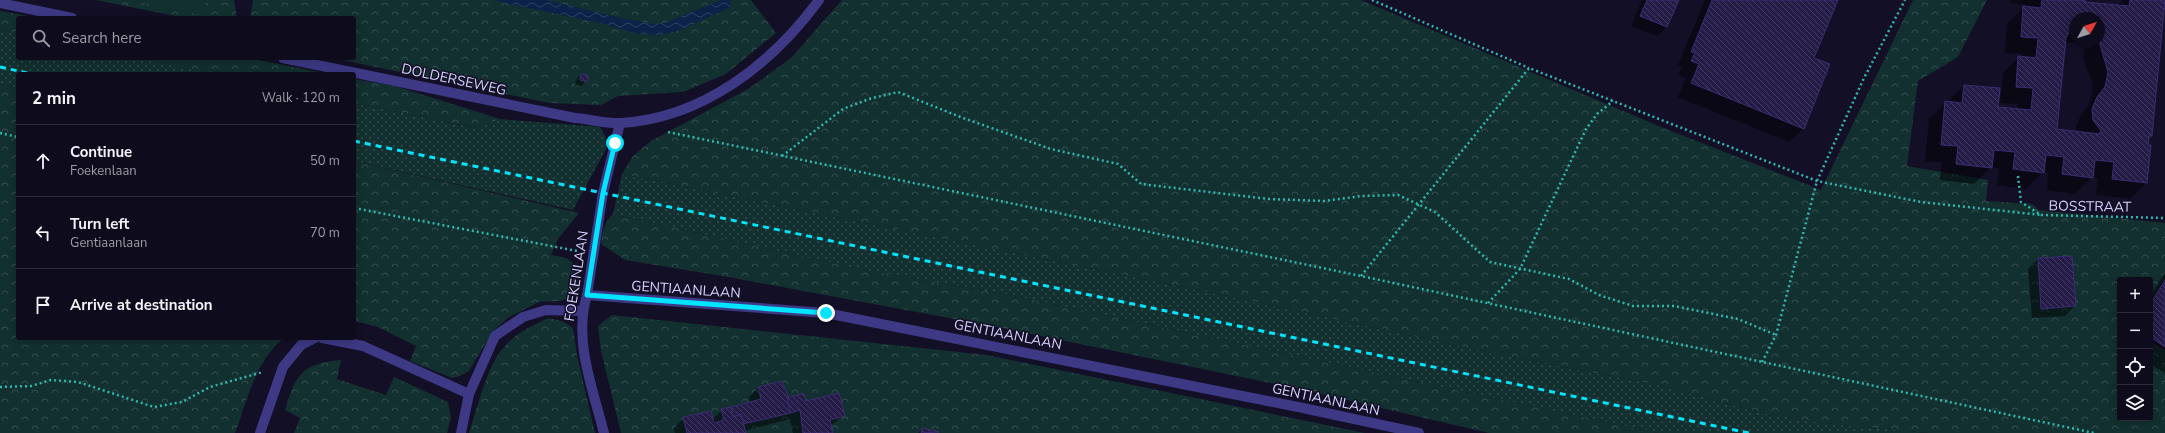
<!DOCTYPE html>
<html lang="en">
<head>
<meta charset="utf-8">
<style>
  :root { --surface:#0e0b1c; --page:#1c1929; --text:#f1f3f6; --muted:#9b9ba3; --line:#2e2b3b }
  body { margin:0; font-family:"Nunito Sans",sans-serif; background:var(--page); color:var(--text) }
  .controls { position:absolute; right:12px; bottom:12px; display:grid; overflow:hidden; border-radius:4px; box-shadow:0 2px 10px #0003 }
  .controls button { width:36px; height:36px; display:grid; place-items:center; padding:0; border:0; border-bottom:1px solid var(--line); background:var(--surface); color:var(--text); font:20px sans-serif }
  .compass { position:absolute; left:2069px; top:12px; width:36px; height:36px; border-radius:50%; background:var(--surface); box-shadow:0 2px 10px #0003; rotate:51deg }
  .stop { position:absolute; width:12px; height:12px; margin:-9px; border:3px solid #00e4fe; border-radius:50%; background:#fff }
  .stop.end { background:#00e4fe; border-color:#fff; box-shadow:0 1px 4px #0008 }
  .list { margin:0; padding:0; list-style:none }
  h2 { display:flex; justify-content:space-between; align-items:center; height:52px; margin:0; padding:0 16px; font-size:17px }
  h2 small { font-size:13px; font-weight:400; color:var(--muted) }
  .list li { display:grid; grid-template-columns:26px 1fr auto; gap:12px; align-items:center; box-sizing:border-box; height:72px; padding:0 16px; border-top:1px solid var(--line) }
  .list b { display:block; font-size:15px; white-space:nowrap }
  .list p { margin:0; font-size:13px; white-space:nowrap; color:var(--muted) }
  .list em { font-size:13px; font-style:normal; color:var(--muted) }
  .icon { flex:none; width:22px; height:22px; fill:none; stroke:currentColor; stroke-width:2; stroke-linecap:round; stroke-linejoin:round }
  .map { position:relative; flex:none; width:2165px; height:433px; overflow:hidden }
  .search { position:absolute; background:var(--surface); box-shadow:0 2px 10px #0003; left:16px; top:16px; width:340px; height:44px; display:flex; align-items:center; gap:10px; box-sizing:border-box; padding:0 14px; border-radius:4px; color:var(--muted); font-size:15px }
  .panel { position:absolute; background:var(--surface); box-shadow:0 2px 10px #0003; left:16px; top:72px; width:340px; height:268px; border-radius:4px }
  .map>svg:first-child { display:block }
  .grass { fill:url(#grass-dots) }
  .forest { fill:url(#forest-crowns) }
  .park { fill:#12302f }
  .water { fill:url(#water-waves) }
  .shadow { fill:#0007; fill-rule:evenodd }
  .building { fill:url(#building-back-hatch); stroke:#3b2c73; fill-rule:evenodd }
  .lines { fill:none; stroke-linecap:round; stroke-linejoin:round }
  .path { stroke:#2eb8b0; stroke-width:2.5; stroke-dasharray:2 3; stroke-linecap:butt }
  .service { stroke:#3d3985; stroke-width:10 }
  .minor { stroke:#3d3985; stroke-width:10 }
  .rail { stroke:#00e4fe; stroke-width:3; stroke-dasharray:6 5; stroke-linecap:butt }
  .route { stroke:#00e4fe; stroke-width:5 }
  .labels { text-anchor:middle; stroke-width:3; stroke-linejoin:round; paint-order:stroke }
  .street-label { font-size:14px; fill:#d8d3ff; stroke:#130f26 }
</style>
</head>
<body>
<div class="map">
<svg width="2165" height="433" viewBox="0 0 2165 433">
  <defs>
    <pattern id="grass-dots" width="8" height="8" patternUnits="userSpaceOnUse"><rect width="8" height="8" fill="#12302f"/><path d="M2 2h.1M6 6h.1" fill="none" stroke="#344d4e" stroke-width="1.8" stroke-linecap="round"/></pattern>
    <pattern id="forest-crowns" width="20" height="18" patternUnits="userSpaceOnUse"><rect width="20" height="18" fill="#12302f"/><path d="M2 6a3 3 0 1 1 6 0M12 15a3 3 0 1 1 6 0" fill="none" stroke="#344d4e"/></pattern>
    <pattern id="water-waves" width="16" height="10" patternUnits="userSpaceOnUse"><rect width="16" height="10" fill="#0c2248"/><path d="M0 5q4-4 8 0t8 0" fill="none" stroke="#2f4163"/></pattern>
    <pattern id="building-back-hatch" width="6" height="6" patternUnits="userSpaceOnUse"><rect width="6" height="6" fill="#241b47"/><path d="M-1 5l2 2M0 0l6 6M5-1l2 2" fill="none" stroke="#433b63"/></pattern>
  </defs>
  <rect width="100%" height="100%" fill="#130f26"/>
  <g class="grass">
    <polygon points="0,30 18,34 18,58 137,58 215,74 18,74 18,88 0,84"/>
    <polygon points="354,103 476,128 500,119 600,127 605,136 606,149 573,210 354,161"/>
    <polygon points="622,174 1247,300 1496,354 1658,385 1762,413 1815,422 1928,433 1658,433 1015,296 859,269 613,214"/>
  </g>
  <g class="forest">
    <polygon points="96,0 234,0 237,18 185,18"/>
    <polygon points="253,0 751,0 776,33 726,74 683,92 618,96 601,105 549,103 333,58 354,58 354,18 250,18"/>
    <polygon points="842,0 1361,0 1661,127 1821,190 1913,0 1987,0 1958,57 1918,81 1907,166 1988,180 1986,201 2032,204 2039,210 2165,223 2165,277 2150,302 2150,280 2120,280 2120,418 2150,418 2150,341 2165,350 2165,433 1928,433 1815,422 1762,413 1658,385 1496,354 1247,300 622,174 633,156 651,141 748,89 791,58"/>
    <polygon points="0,11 39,18 18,18 18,34 0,30"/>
    <polygon points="137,58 247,58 330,74 215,74"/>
    <polygon points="354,79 395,86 500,119 477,128 354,103"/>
    <path d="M0,84L18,88V338H284C255,361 248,399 235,433H0Z"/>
    <path d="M354,161L579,213L558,239L551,255C568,258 570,258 580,271L577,296L560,301L539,302L509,317L493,331L469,371L460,376L452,378L410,361L416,346L378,327L354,321Z"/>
    <path d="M613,214L859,269L1015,296L1658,433H1489L1295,388L992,326L728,277L625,260L601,244C602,231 604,223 613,214Z"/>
    <polygon points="612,315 987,355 1365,433 621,433 601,351 598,326"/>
    <path d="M548,318L562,321L573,328L577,355L595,433H469C477,409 487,365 504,347C516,333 532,326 548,318Z"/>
    <path d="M341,360L337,379L386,395L394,377L448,402L451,418L447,433H294L300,418L285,410C296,373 302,364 341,360Z"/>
  </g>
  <polygon class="park" points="128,0 206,0 203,15"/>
  <polygon class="water" points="492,0 546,0 620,18 654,24 665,23 721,0 730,0 731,4 729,8 677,31 658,35 638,34 600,23"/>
  <g class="shadow">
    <polygon points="1642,0 1677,1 1667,27 1657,36 1631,26"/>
    <polygon points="1705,0 1837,0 1813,59 1829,65 1803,129 1789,142 1678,97 1686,78 1678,75 1682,67 1678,65"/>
    <path d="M2010,0H2084L2083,3L2117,6L2123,0H2164L2151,135L2147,139L2146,183L2130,199L2096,195L2098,178L2092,177L2075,194L2047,190L2048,173L2043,172L2026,189L1997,185L1999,168L1991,167L1974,184L1940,180L1942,162L1925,161L1929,119L1964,86L1997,107L2017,109L2018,104L2000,103L2003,73L2019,57H2022V54L2005,53L2007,24L2024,7L2027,8V5L2010,3ZM2075,18H2099V42H2075ZM2065,42L2085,44L2083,58L2092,83V94L2089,104L2081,115L2076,126L2077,132L2056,130Z"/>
    <polygon points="581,75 586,81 581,86 575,85 576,80"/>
    <polygon points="2071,257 2075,306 2065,316 2032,318 2028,269 2038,259"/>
    <polygon points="2165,272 2165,373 2150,364 2150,296"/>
    <polygon points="759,387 787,399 806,403 843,416 830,426 832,433 793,433 790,419 744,431 744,433 675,433 674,428 684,418 712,420 722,410 750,403 749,397"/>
    <polygon points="922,429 938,433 918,433"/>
  </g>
  <g class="building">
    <polygon points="1647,0 1679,0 1667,27 1640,16"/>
    <polygon points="1712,0 1838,0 1814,58 1830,64 1804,129 1691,83 1699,64 1691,61 1695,53 1691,52"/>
    <path d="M2042,0H2085V2L2129,6L2130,0H2165L2152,136H2149L2148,145H2151L2147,183L2112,179L2114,162L2095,160L2093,178L2062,174L2064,157L2046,155L2044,173L2013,169L2015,152L1994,150L1992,168L1956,164L1958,146L1941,145L1945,101L1962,103L1964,85L2000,88L1998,107L2031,110L2033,88L2016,87L2018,56L2036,58L2038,38L2021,37L2023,6L2041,8ZM2075,18H2099V28H2101L2099,41L2108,72L2105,87L2097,97L2092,109L2093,120L2101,131L2099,134L2057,129L2066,38L2073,25L2075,26Z"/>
    <polygon points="581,74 588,75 587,82 580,80"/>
    <polygon points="2072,256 2076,306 2041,309 2038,258"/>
    <polygon points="2165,280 2165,347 2150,337 2150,304"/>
    <polygon points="782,381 788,396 791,413 743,424 741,414 733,417 731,407 761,399 758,387"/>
    <polygon points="804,393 806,401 839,393 845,416 830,420 833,433 803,433 800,410 791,413 787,398"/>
    <polygon points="731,407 733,417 741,414 746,433 687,433 683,417 711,411 714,423 724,420 721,409"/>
    <polygon points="922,428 939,432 921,433"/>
  </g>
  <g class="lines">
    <g class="path">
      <polyline points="1372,0 1529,68"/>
      <polyline points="668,132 1361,276 2094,433"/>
      <polyline points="0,133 18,137"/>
      <polyline points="782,156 843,109 869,99 898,92 963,118 1051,149 1118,164 1141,184 1269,199 1324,201 1362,196 1398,195 1435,212 1490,262 1569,279 1599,295 1633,306 1674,306 1738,319 1776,335"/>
      <polyline points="2018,176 2021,202 2041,215 2165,218"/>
      <polyline points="354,208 577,251"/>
      <polyline points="1361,276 1529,68 1817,181 1921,202 2041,215"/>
      <polyline points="1488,303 1520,269 1586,129 1597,114 1613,101"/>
      <polyline points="1762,362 1776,335 1817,181 1864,78 1905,0"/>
      <polyline points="0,387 31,386 51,380 78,382 154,407 182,402 210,387 263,372"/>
    </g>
    <g class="service">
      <polyline points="322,338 363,346 469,394"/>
      <polyline points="260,433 283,367 301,345 315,338"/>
      <polyline points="461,433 469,394 495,336 523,317 546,310 582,311"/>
    </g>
    <g class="minor">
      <polyline points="0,3 72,18"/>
      <path d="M283,58L575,118C590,119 606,124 621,123C703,118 772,64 819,0"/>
      <polyline points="587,295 826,313 1303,408 1419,433"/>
      <path d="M604,433C593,389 573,340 587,295L603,193L620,123"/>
    </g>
    <g class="rail">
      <polyline points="0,67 32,74"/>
      <polyline points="354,141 1749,433"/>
    </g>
  </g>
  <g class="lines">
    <polyline class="route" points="615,143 603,193 587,295 826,313"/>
  </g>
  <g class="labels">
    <g class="street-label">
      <text transform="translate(454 79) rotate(12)" y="5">DOLDERSEWEG</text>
      <text transform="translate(2090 206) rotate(1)" y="5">BOSSTRAAT</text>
      <text transform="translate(576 276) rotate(-81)" y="5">FOEKENLAAN</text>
      <text transform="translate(686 289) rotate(4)" y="5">GENTIAANLAAN</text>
      <text transform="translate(1008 334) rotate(11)" y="5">GENTIAANLAAN</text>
      <text transform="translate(1326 399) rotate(12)" y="5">GENTIAANLAAN</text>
    </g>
  </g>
</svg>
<div class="controls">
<button>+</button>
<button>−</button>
<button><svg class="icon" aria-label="locate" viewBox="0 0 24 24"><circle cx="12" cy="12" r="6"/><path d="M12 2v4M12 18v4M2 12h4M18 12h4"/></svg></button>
<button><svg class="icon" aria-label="layers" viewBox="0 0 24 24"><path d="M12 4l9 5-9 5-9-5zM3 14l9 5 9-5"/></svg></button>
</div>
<svg class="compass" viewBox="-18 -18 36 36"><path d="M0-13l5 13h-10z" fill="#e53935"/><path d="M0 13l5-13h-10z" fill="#9b9ba3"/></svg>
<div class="stop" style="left:615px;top:143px"></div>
<div class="stop end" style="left:826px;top:313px"></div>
<div class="search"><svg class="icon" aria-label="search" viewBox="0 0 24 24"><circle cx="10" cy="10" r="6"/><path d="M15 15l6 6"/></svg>Search here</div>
<section class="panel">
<h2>2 min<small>Walk · 120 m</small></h2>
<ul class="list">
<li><svg class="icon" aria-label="ahead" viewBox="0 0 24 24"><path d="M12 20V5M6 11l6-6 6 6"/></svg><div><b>Continue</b><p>Foekenlaan</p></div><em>50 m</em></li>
<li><svg class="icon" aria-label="left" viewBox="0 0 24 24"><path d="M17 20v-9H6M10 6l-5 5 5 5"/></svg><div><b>Turn left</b><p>Gentiaanlaan</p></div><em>70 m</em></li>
<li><svg class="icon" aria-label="arrive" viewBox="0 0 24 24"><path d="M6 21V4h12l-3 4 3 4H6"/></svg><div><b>Arrive at destination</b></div></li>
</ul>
</section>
</div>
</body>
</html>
